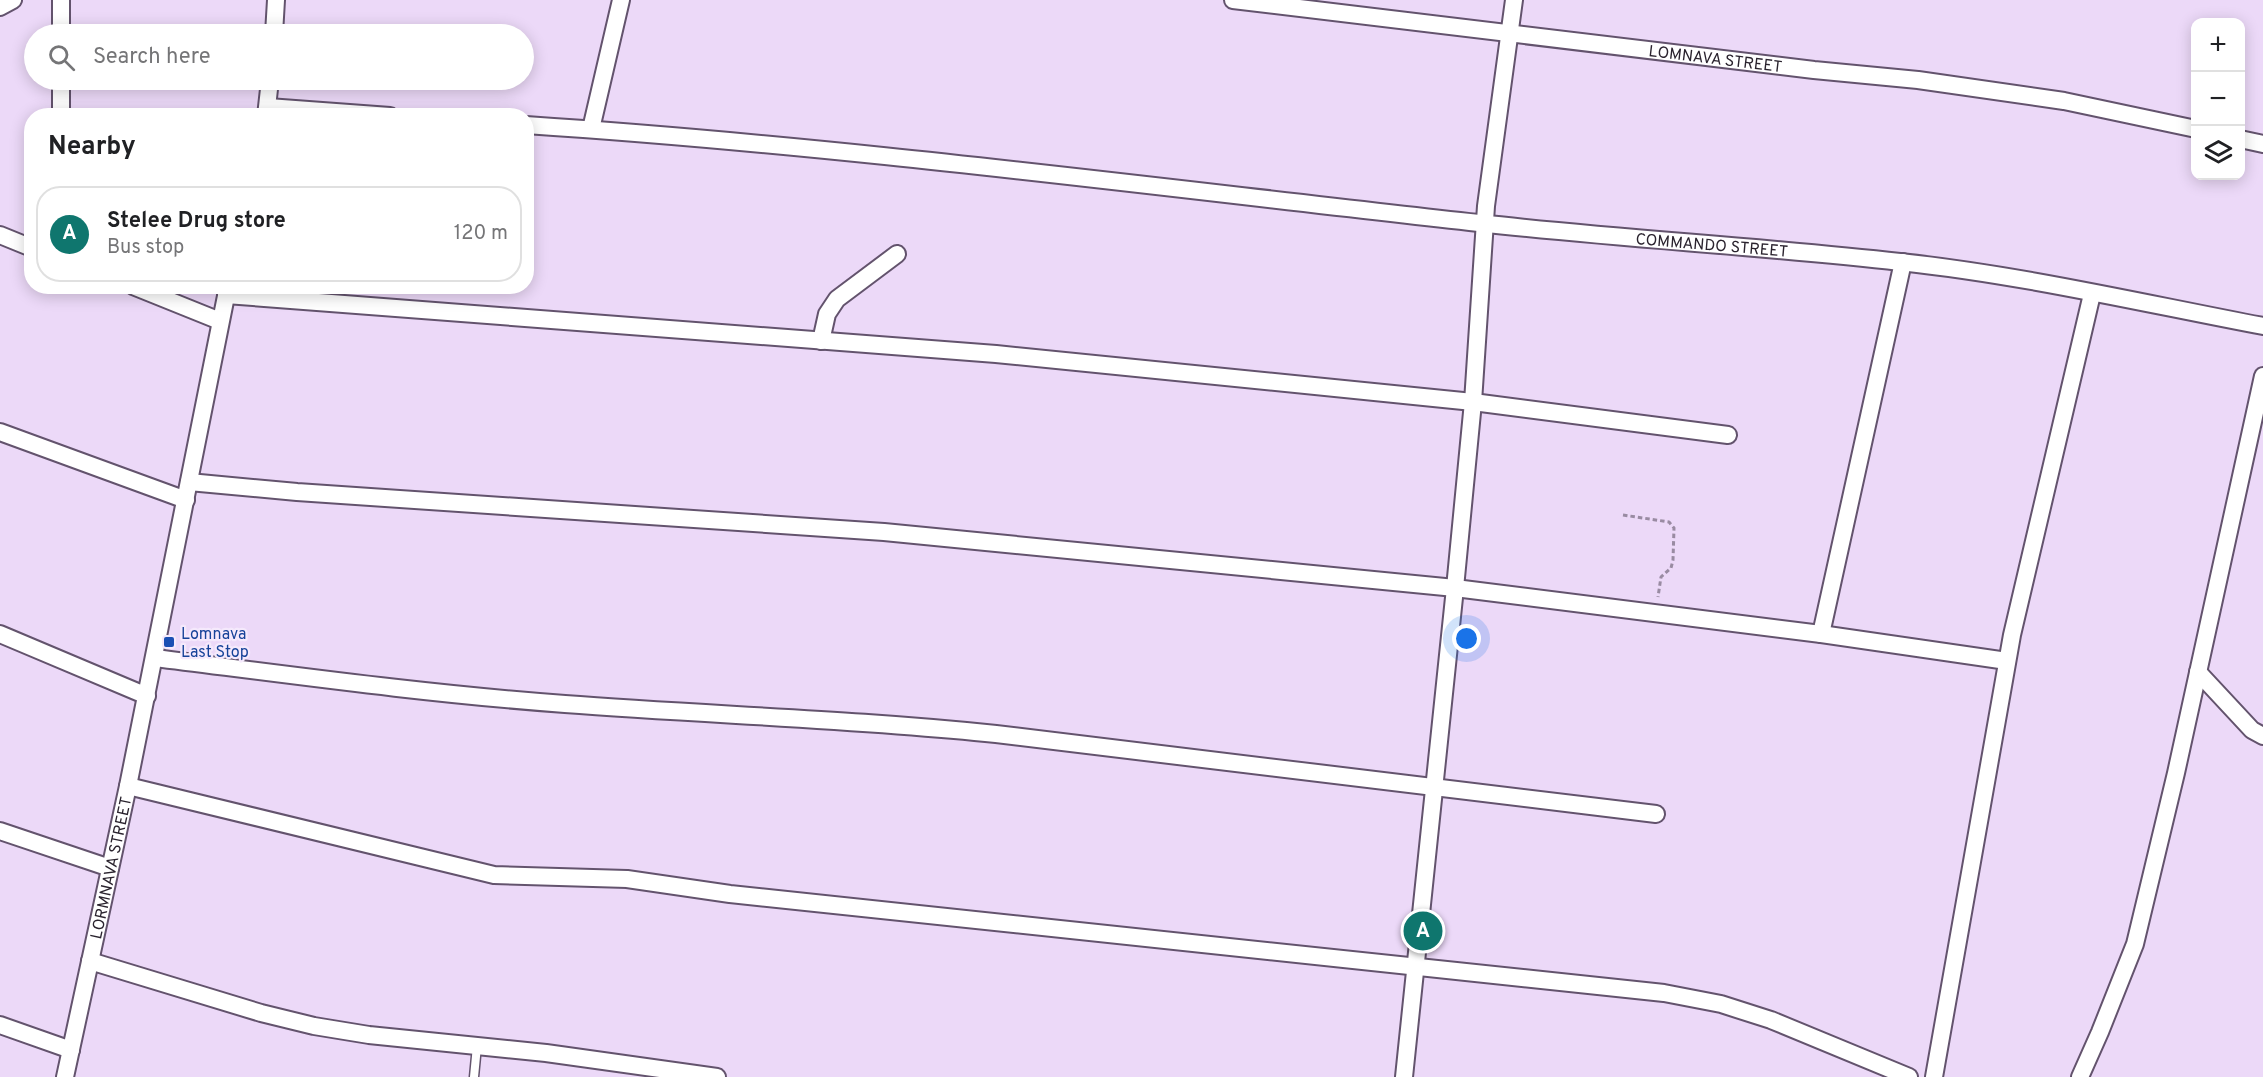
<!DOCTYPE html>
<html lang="en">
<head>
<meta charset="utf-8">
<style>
  :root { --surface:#fff; --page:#f2f2f2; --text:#202124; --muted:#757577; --line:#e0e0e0; --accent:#0f766e }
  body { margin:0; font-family:Overpass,sans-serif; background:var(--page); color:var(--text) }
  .controls { position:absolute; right:18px; top:18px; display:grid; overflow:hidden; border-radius:12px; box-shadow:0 3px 15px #0003 }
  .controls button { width:54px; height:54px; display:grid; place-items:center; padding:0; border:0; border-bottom:2px solid var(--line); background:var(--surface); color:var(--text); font:30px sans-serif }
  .you { position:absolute; left:1467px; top:639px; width:21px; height:21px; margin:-15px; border:4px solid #fff; border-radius:50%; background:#1a73e8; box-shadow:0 0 0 9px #1a73e833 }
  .badge { display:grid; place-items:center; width:39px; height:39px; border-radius:50%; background:var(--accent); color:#fff; font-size:20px; font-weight:700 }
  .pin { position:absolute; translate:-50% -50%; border:3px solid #fff; box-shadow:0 2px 6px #0006 }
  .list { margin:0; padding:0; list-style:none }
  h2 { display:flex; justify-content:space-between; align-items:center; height:78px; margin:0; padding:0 24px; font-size:26px }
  h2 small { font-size:20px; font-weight:400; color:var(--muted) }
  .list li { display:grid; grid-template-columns:39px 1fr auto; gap:18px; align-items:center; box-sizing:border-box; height:96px; margin:0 12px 12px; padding:0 12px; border:2px solid var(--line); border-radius:24px }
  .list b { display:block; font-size:22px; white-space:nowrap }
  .list p { margin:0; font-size:20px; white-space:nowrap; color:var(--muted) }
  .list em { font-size:20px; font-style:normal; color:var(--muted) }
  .icon { flex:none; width:33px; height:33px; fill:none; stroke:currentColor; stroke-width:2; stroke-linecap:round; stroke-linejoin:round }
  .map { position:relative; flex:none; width:2263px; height:1077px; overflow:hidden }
  .search { position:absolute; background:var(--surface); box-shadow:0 3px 15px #0003; left:24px; top:24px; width:510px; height:66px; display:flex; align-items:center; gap:15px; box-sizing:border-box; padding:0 21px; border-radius:33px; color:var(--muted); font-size:22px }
  .panel { position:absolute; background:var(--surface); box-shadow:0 3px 15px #0003; left:24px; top:108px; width:510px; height:186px; border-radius:24px }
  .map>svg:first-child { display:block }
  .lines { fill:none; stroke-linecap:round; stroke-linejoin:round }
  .lane-casing { stroke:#63536d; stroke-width:11 }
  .street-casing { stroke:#63536d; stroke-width:20 }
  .path { stroke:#998ba2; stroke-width:3; stroke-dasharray:4.5 3; stroke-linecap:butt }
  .lane { stroke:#fff; stroke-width:8 }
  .street { stroke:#fff; stroke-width:16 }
  .transit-dot { fill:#1a4fb4; stroke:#f5e9fc; stroke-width:2 }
  .labels { text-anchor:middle; stroke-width:4.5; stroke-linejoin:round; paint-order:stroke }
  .street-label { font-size:16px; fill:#2a232e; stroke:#f5e9fc }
  .transit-label { font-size:16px; fill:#164399; stroke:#f5e9fc; text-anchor:start }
</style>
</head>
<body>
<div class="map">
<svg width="2263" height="1077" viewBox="0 0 2263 1077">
  <rect width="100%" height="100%" fill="#ecd9f8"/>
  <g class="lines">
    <defs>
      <polyline id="lane" points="474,1077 477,1046"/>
      <g id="street">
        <polyline points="61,0 61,34"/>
        <path id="s1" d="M1233,0L1814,70L1918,80L2064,101L2196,129"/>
        <polyline points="0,7 13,0"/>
        <polyline points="274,34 276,0"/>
        <polyline points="61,80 61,116"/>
        <polyline points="268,107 390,116"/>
        <polyline points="266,116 270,80"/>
        <path id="s2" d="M526,125C845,146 1162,188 1479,223C1619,239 1760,246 1900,262C2022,275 2142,303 2263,326"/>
        <polyline points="591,129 621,0"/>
        <polyline points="2240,139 2263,144"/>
        <polyline points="0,235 32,248"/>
        <polyline points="133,286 220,321"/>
        <polyline points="226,295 996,354 1473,402 1728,435"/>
        <polyline points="821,341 827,314 837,299 897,254"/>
        <polyline points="0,432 186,500"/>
        <polyline points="189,482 297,492 884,532 1455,588 1821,634 2007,661"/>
        <polyline points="0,634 147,696"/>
        <polyline points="1821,634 1903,262"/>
        <path d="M155,658C291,675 428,694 565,704C709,715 853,719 996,734L1656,814"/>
        <polyline points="2198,672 2252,730 2263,736"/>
        <polyline points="128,786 494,875 627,879 730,894 1664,993 1721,1004 1771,1020 1909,1077"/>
        <polyline points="0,831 110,868"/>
        <polyline points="90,961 261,1013 314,1026 369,1035 546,1053 717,1077"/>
        <polyline points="0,1025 71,1050"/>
        <path id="s3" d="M65,1077L128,786L228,286"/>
        <polyline points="1404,1077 1455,588 1473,402 1486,206 1514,0"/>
        <polyline points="1934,1077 2012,635 2092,294"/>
        <polyline points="2080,1077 2100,1032 2135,944 2176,773 2263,376"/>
      </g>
    </defs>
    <use href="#lane" class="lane-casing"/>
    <use href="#street" class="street-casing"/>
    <polyline class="path" points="1623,515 1669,522 1674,528 1673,560 1671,568 1661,577 1658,597"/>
    <use href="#lane" class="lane"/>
    <use href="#street" class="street"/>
  </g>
  <rect class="transit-dot" x="163" y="636" width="12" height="12" rx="3"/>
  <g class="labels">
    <g class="street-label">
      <text dy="6" stroke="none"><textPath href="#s1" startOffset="486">LOMNAVA STREET</textPath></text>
      <text dy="6" stroke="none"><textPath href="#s2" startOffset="1192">COMMANDO STREET</textPath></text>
      <text dy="6" stroke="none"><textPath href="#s3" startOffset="214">LORMNAVA STREET</textPath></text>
    </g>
    <g class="transit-label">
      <text x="181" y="639">Lomnava<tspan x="181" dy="18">Last Stop</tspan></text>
    </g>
  </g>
</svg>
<div class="controls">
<button>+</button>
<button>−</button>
<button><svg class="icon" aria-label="layers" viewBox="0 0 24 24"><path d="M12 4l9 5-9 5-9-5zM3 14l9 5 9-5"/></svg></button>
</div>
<div class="you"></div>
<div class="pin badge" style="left:1423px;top:931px">A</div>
<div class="search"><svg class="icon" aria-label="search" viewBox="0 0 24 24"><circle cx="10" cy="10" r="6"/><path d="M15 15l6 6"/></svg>Search here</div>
<section class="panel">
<h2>Nearby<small></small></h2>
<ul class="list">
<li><span class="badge">A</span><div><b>Stelee Drug store</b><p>Bus stop</p></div><em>120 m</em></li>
</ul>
</section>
</div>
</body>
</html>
